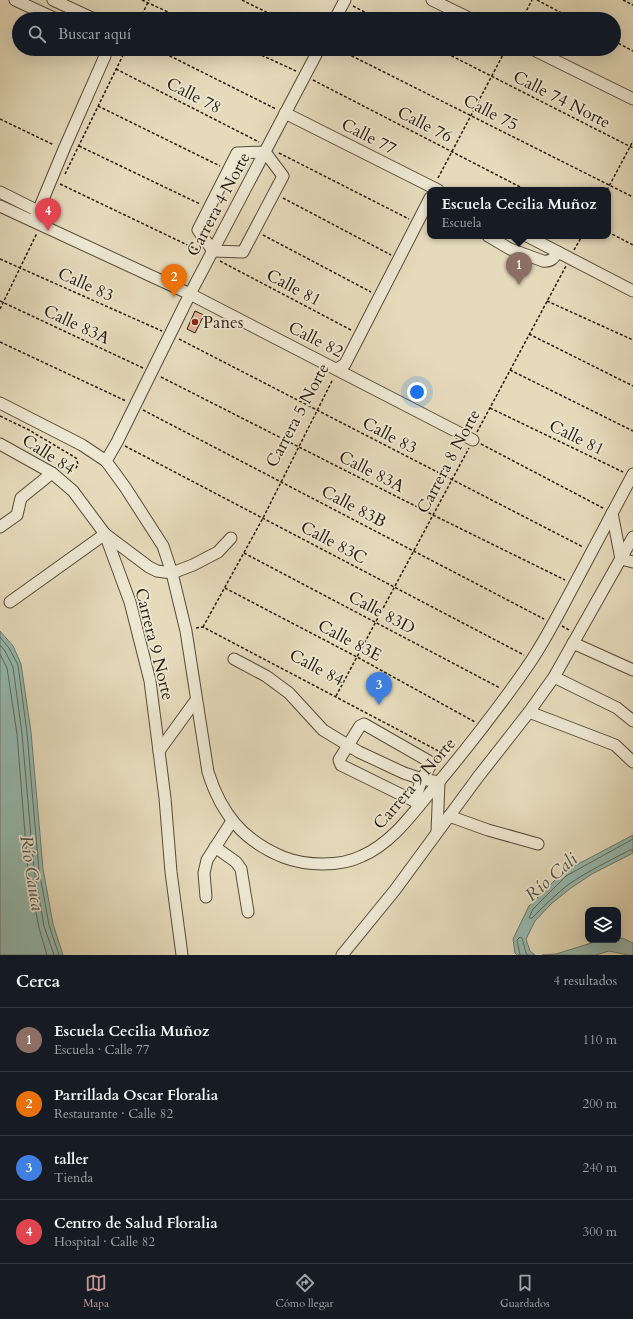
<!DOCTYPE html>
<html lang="es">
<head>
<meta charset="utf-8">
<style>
  :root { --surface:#171b24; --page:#242831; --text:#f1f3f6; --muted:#9ea1a6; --line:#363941; --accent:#c59692 }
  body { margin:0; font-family:Cardo,serif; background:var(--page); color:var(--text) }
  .controls { position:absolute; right:12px; bottom:12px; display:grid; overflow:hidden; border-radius:8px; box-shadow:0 4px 16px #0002 }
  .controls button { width:36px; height:36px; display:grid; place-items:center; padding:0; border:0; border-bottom:1px solid var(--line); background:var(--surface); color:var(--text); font:20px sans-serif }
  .you { position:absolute; left:417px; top:392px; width:14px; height:14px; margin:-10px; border:3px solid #fff; border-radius:50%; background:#1a73e8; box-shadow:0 0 0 6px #1a73e833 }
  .badge { display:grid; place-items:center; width:26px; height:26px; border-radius:50%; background:var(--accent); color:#fff; font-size:13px; font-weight:700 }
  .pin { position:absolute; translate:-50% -33px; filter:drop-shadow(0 1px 2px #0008) }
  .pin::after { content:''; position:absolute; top:21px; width:14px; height:12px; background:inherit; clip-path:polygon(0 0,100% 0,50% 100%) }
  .popup { position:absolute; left:427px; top:187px; width:184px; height:52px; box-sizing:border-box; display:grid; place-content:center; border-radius:8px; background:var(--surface); filter:drop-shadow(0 1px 3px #0005); font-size:13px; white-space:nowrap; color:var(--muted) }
  .popup b { font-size:15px; color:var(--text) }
  .popup::after { content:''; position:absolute; left:50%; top:100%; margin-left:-8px; border:8px solid transparent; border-top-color:var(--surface) }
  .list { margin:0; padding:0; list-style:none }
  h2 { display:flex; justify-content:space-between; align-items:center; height:52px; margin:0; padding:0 16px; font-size:17px }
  h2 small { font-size:13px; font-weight:400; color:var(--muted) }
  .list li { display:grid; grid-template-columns:26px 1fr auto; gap:12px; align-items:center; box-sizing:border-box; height:64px; padding:0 16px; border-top:1px solid var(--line) }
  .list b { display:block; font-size:15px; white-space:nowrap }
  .list p { margin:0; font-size:13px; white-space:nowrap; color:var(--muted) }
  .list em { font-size:13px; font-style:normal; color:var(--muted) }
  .icon { flex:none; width:22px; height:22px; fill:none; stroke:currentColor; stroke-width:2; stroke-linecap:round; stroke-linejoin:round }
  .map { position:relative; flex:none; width:633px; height:955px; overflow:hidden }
  .search { position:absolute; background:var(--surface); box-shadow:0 4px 16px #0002; left:12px; right:12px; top:12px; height:44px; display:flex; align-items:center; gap:10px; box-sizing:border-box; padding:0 14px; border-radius:22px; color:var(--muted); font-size:15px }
  .sheet { height:308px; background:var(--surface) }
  nav { display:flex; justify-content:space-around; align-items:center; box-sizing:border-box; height:56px; border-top:1px solid var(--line); background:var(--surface); font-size:11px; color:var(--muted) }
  nav a { display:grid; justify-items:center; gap:2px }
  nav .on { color:var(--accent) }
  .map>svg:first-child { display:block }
  .water { fill:#96bbb1; stroke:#6a7b70 }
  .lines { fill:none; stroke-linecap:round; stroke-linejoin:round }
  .shore { stroke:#5f6a60; stroke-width:1 }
  .building { fill:#e5b095; stroke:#281a0f }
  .minor-casing { stroke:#574a3a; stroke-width:13 }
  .path { stroke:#281a0f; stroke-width:1.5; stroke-dasharray:3 2; stroke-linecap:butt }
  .minor { stroke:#eee8d3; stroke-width:11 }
  .poi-dot { fill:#8f2418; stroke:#eee8d3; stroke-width:1.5 }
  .labels { text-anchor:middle; stroke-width:3.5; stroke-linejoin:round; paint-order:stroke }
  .street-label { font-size:17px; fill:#281a0f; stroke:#eee8d3 }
  .poi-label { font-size:17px; fill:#281a0f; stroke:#eee8d3; text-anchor:start }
  .water-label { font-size:18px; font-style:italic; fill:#4e5248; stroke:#eee8d3 }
</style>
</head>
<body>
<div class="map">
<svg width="633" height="955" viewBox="0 0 633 955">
  <rect width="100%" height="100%" fill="#e5dbbb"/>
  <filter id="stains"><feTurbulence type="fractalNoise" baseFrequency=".005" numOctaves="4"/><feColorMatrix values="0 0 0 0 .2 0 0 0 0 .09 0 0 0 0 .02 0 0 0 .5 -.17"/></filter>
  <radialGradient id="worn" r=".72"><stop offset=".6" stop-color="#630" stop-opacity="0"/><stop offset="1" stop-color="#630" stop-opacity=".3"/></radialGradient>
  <g class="water">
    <polygon points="0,631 13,646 21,664 31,732 43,869 53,924 63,955 0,955"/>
    <polygon points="633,835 633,853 592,874 571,888 551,904 535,921 526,939 530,951 535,955 517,955 515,953 513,939 529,906 563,872"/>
    <polygon points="622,938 633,943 633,955 628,955 609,951 596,955 542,955 556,954 601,940 618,940 618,939"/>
  </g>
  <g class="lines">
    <g class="shore">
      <polyline points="0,637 9,648 18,665 27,733 39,870 49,925 59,955"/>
      <polyline points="0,645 5,651 13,667 22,734 34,870 44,926 54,955"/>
      <polyline points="0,654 7,668 17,734 28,871 39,928 47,955"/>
      <path d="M633,839L566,876L533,909L529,918H532C544,906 556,894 569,884C588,871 609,861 630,850H633"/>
      <polyline points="520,955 517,940 520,937 522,938 526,953 528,955"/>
    </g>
  </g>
  <polygon class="building" points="195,311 204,315 195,333 187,329"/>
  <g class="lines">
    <defs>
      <g id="minor">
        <polyline points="15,0 56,19"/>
        <polyline points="53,0 94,19"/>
        <polyline points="432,0 471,19"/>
        <polyline points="335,19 345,0"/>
        <polyline points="532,49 633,99"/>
        <polyline points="285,113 438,190"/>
        <polygon points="265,152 283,176 243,252 213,251 198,230 237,153"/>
        <polyline points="0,192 38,211"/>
        <polyline points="0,206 190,294 473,440"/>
        <polyline points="34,221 64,149 105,56 105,49"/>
        <path d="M488,236L510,249L543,261C551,262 554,258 558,252"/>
        <polyline points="527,236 633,291"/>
        <polyline points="337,369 345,364 430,198"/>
        <path d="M0,403L82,445L106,461L125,487L163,546L172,573L186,631L208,772C221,813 242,840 283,857C306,866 340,867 362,856C392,843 412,814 433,789C460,757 485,725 510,691C518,680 526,669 533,658C548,635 560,611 573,587C593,549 613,511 633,474"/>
        <polyline points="0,444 52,473 73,491 105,534 130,602 150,681 165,798 171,872 182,955"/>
        <polyline points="106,461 117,442 190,294 319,49"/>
        <polyline points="612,513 621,559 633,562"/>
        <polyline points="0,527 17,515 21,498 52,473"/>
        <polyline points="105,534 149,567 157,571 172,573 193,565 218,552 231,538"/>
        <polyline points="10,602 105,534"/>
        <polyline points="573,643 633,670"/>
        <polyline points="234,659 266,676 289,693 323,730 359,752 404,773 422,779 439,782 437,832"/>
        <polyline points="554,677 617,708 633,721"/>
        <polyline points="529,712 615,745 633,762"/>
        <polyline points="159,751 196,700"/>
        <polyline points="414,801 341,765 339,760 360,726 364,724 432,763 422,779 414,801 419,806"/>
        <polyline points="449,816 488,830 538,844"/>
        <polyline points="215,847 236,862 241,869 248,912"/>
        <polyline points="206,897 204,873 207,860 232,821"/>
        <polyline points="342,955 395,890 478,777 529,712 554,677 633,537"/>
      </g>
    </defs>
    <use href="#minor" class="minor-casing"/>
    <g class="path">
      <polyline points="142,0 183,19"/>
      <polyline points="242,0 280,19"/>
      <polyline points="537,0 573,19"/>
      <polyline points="623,0 633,5"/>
      <polyline points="353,6 378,19"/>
      <polyline points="140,19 149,0"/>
      <polyline points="522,19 532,0"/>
      <polyline points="614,41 633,51"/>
      <polyline points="156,49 276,109"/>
      <polyline points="248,49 296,71"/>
      <polyline points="338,49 633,197"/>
      <polyline points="438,49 633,148"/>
      <polyline points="116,69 259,142"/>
      <polyline points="313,80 526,190"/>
      <polyline points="98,106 220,166"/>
      <polyline points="0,119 54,145"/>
      <polyline points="79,146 200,204"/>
      <polyline points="279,153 409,219"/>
      <polyline points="65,174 126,49"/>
      <polyline points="438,178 506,49"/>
      <polyline points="60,184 200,251"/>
      <polyline points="607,190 633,141"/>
      <polyline points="283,198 391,255"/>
      <polyline points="608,232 633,245"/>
      <polyline points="263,235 371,292"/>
      <polyline points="574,250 582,236"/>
      <polyline points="0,259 162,331"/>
      <polyline points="220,261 351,330"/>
      <polyline points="0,301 143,368"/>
      <polyline points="547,301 633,340"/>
      <polyline points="0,309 37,233"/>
      <polyline points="529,334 633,386"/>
      <polyline points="179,339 583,547"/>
      <polyline points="0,342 126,401"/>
      <polyline points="510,370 633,431"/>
      <polyline points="161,377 433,515 565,580"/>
      <polyline points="490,408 623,472"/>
      <polyline points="143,410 544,619"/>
      <polyline points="0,416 29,430 76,458 78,464 76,468 62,468"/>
      <polyline points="477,432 566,266"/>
      <polyline points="481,444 603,508"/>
      <polyline points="125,446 524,655"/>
      <polyline points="244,553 500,688"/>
      <polyline points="225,588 357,657 475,722"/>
      <polyline points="562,626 569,630"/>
      <polyline points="203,627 263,518 333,379"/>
      <polyline points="196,628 203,627 448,756"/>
      <polyline points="336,696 469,448"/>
    </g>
    <use href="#minor" class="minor"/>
  </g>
  <circle class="poi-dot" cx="195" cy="322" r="4"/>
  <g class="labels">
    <g class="street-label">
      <text transform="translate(194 95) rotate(27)" y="6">Calle 78</text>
      <text transform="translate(562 99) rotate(27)" y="6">Calle 74 Norte</text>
      <text transform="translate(491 112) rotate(27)" y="6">Calle 75</text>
      <text transform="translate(425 124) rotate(27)" y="6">Calle 76</text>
      <text transform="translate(369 136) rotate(27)" y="6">Calle 77</text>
      <text transform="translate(218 204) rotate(-62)" y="6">Carrera 4 Norte</text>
      <text transform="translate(86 284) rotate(24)" y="6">Calle 83</text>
      <text transform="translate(294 287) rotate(28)" y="6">Calle 81</text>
      <text transform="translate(77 324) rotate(25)" y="6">Calle 83A</text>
      <text transform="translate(316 339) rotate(27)" y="6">Calle 82</text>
      <text transform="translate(297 415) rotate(-62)" y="6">Carrera 5 Norte</text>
      <text transform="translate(390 435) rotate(28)" y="6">Calle 83</text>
      <text transform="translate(577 437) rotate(26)" y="6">Calle 81</text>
      <text transform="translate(49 454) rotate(33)" y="6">Calle 84</text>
      <text transform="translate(448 461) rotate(-62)" y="6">Carrera 8 Norte</text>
      <text transform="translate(372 471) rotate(27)" y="6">Calle 83A</text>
      <text transform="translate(354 506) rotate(28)" y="6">Calle 83B</text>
      <text transform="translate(334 542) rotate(28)" y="6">Calle 83C</text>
      <text transform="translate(382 612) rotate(28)" y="6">Calle 83D</text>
      <text transform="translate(350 640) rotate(28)" y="6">Calle 83E</text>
      <text transform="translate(155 644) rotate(76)" y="6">Carrera 9 Norte</text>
      <text transform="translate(317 667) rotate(28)" y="6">Calle 84</text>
      <text transform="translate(414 783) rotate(-49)" y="6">Carrera 9 Norte</text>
    </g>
    <g class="poi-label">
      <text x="203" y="328">Panes</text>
    </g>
    <g class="water-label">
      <text transform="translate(32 873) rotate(81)" y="6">Río Cauca</text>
      <text transform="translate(551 877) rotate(-41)" y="6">Río Cali</text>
    </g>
  </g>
  <rect width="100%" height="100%" filter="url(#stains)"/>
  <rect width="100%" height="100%" fill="url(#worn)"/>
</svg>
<div class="controls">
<button><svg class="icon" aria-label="layers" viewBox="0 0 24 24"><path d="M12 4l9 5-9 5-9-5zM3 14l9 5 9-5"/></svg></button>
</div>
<div class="you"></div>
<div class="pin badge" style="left:519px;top:285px;background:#8d6e63">1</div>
<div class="popup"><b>Escuela Cecilia Muñoz</b>Escuela</div>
<div class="pin badge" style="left:174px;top:297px;background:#e8710a">2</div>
<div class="pin badge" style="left:379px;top:705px;background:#3f7fe0">3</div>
<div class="pin badge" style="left:48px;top:231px;background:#e0444e">4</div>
<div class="search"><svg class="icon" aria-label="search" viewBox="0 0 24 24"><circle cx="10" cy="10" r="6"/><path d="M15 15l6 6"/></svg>Buscar aquí</div>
</div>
<section class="sheet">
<h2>Cerca<small>4 resultados</small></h2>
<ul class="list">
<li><span class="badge" style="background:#8d6e63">1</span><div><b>Escuela Cecilia Muñoz</b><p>Escuela · Calle 77</p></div><em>110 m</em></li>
<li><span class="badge" style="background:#e8710a">2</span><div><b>Parrillada Oscar Floralia</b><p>Restaurante · Calle 82</p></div><em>200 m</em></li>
<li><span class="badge" style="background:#3f7fe0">3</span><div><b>taller</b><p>Tienda</p></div><em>240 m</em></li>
<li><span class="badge" style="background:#e0444e">4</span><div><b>Centro de Salud Floralia</b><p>Hospital · Calle 82</p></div><em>300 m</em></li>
</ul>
</section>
<nav>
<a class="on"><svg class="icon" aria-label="map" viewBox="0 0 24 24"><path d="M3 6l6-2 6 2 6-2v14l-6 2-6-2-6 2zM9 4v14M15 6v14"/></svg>Mapa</a>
<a><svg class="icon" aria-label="directions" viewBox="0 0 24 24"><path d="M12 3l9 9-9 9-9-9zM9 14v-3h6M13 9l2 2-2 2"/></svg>Cómo llegar</a>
<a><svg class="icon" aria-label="saved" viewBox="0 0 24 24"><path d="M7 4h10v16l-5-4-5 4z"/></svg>Guardados</a>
</nav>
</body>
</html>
